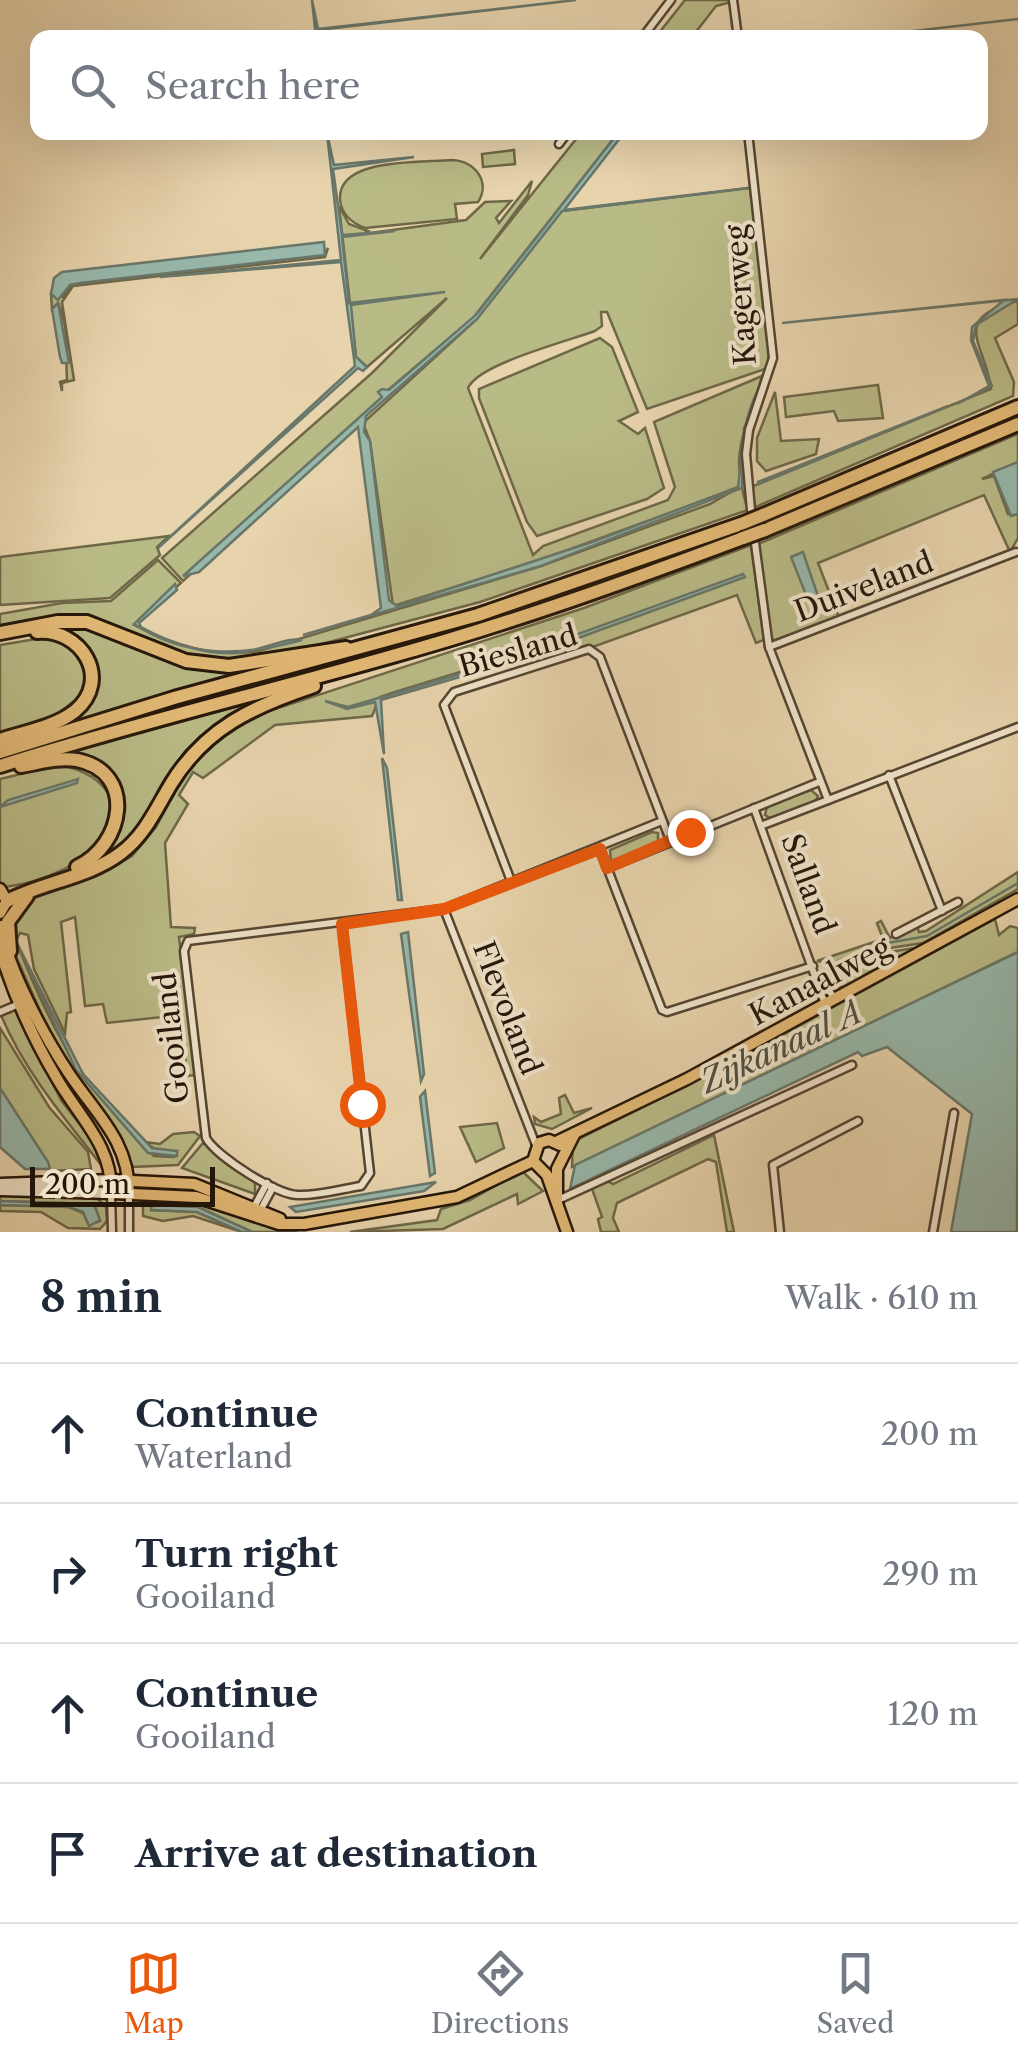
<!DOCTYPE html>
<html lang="en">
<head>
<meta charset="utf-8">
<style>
  :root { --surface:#fff; --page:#f6f6f7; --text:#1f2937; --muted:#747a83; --line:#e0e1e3; --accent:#ea580c }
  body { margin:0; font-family:"Libre Caslon Text",serif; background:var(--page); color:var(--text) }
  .scale { position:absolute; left:30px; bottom:25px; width:185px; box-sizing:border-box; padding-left:10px; border:5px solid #241609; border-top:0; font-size:28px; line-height:35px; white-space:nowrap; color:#241609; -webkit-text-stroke:8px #efe2c9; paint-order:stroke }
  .stop { position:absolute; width:30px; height:30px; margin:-22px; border:8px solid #ea580c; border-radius:50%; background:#fff }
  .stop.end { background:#ea580c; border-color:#fff; box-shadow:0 2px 10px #0008 }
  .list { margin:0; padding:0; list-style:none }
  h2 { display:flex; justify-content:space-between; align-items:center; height:130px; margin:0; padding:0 40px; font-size:42px }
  h2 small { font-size:32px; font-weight:400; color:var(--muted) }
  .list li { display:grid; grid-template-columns:65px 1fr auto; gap:30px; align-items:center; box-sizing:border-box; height:140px; padding:0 40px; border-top:2px solid var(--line) }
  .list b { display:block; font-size:38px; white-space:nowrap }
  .list p { margin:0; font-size:32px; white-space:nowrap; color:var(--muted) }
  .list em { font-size:32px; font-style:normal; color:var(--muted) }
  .icon { flex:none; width:55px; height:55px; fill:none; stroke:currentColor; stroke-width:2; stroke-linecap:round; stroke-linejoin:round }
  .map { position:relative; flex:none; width:1018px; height:1232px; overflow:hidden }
  .search { position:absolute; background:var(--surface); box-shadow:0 10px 40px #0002; left:30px; right:30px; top:30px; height:110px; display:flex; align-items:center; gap:25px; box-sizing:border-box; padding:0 35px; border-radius:20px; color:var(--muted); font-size:38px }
  .sheet { height:690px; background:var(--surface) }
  nav { display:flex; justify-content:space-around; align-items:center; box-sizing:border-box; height:140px; border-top:2px solid var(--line); background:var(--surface); font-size:28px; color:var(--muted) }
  nav a { display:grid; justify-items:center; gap:5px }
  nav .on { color:var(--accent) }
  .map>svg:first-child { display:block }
  .green { fill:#b9bb87; stroke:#6e6848; stroke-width:2.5 }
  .water { fill:#97b8ab; stroke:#69776a; stroke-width:2.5 }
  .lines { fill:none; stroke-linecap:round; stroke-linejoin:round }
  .stream { stroke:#69776a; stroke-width:2.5 }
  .street-casing { stroke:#554532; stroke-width:11 }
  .secondary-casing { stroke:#241609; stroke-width:15 }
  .primary-casing { stroke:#241609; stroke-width:15 }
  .highway-casing { stroke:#241609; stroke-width:18 }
  .street { stroke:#efe2c9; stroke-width:6 }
  .secondary { stroke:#efe2c9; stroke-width:10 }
  .primary { stroke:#e4ba76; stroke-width:10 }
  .highway { stroke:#e4ba76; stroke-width:12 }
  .highway-bridge-casing { stroke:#241609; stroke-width:18; stroke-linecap:butt }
  .highway-bridge { stroke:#e4ba76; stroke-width:12 }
  .route { stroke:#ea580c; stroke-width:12 }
  .labels { text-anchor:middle; stroke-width:8; stroke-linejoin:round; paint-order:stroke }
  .street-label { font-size:30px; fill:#241609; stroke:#efe2c9 }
  .water-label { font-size:32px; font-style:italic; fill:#4c4f42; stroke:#efe2c9 }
</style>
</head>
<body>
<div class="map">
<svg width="1018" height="1232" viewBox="0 0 1018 1232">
  <rect width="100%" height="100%" fill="#e7d3ac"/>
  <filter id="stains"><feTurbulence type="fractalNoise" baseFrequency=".002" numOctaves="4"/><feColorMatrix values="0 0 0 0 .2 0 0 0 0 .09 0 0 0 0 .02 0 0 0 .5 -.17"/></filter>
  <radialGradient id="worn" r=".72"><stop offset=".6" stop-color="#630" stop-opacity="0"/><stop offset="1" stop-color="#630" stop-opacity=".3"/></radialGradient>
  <g class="green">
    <polygon points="685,0 731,0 731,2 716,6 692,37 655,38"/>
    <polygon points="581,133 618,133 473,318 388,390 379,392 383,397 359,420 183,581 162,558 372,373 447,298 367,367 356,357 339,206 349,224 368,231 363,234 466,220 485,202 511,201 496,218 499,223 532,181 528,195 480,259"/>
    <polygon points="514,150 515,164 483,167 482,154"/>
    <path d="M452,160C475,161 491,182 478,202L455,204L457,219L365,228C352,223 341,214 340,199C338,157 423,163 452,160Z"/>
    <path d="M750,188L770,338L768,368L647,409L607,312H601L602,326L595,331C568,341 478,364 468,388L533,555L543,546L668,500L675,487L654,422L762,376C748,431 727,448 748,510L480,602L269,658L243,662L192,658L112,625L78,616L0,629V614L62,603L111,601L158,560L181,583L134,625C175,645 213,658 259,651L541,566L710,504L738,488L535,562L393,606L370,441L363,423L477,319L562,211Z"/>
    <path d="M328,248L325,257L73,286L62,302L74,380L62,383V391L60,382L67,380C65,355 70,329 58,303L52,309L51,294L63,297L72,284L324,255Z"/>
    <path d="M1018,301V324L995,338L1014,382L1013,396L753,508L751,487L991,389C987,346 947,318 1018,301Z"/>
    <polygon points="600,338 612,347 638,412 619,421 638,434 645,428 664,488 647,499 537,536 527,522 479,398 479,389"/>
    <polygon points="878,385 883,418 838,421 834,411 786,417 784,397"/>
    <polygon points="775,392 781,441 819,439 816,454 766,471 757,461 757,438"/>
    <polygon points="1018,434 1018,462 982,479 994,476 1008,514 1018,514 1018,538 1010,552 984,495 818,563 840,620 774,642 769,634 758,544"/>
    <polygon points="169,536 157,547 160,555 110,598 0,605 0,557"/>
    <path d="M751,545L764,640L756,643L737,595L587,649L575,651L567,639L395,692L380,697L372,716L275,725L203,778L193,772L179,795L188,804L165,843L171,927L195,928L194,934L179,937L195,1075L187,1076L181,1015L107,1023L103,1004L85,1006L75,917L61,922L71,1012L67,1013L65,1033L34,969L28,935L20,933L16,941C55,1038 79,1081 154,1156L174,1157L177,1151L158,1152L146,1142L160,1144L173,1134L194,1132L200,1136L178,1165L132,1167L118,1133L54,1042L14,952L10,926L27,899L96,876L132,856L156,827L186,770L217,739L248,718L584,608Z"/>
    <polygon points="77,625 162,656 281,664 61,726 76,713 93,668 50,626"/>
    <path d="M42,638C75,640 94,664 81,696L53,717L0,734V645Z"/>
    <polygon points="260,700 180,765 124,848 93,862 112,844 121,812 99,769 49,758"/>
    <path d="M54,766C87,765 128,794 108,832C91,863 39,883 5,887L0,885V779Z"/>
    <polygon points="811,790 818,796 815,802 772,819 765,815 767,806"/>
    <polygon points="652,832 658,833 658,844 611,861 610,850"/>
    <polygon points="1018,872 1018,889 923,943 890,948 845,966 817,961 883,939 877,923 881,921 890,938 917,926 919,932 926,931"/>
    <polygon points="1018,893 916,955 891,960 863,976 855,987 838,991 851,966 883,953 927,946"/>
    <polygon points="995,919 999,935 1010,926 1018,928 1018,952 572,1167 573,1142 721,1068"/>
    <path d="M16,1009L61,1100L92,1140L102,1166C66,1120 24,1071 1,1015Z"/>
    <polygon points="0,1028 49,1107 88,1152 91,1169 50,1171 38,1148 0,1101"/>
    <polygon points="565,1095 574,1113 592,1108 552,1129 535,1124 534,1117 541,1122 561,1114 559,1098"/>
    <polygon points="497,1123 504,1148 476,1162 460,1127"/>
    <polygon points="714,1135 734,1232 727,1232 716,1162 708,1159 617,1203 613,1218 619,1232 601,1232 598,1219 602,1217 591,1186 605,1180 613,1184"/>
    <polygon points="203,1143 255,1182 255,1194 182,1168"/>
    <polygon points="522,1171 543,1191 518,1204 517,1194 443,1229 350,1232 437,1220 441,1209 470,1200"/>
    <polygon points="0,1193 98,1199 106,1207 107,1221 100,1229 68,1228 41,1212 0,1211 0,1205 69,1207 83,1213 89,1225 100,1221 93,1204 0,1201"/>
    <polygon points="143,1197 192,1200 297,1232 252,1232 198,1207 152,1205 151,1210 197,1212 242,1232 193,1216 163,1221 143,1216"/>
  </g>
  <g class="water">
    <polygon points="312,0 318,29 576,0 318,30 316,38"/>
    <polygon points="327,133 334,165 414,157 333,169 342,235 395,231 342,237 349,303 445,292 351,305 356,357 367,367 363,371 358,368 158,548 355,366 341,262 160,277 341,260"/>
    <path d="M618,133H624L564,210L748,188L562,211L477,319L366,416L364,432L370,441L389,600L397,606L595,541L738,487C744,442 741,419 764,378L744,428L742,488L541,566L303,635L371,615L381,608L358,427L199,572L183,576L382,397L378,392L382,389L389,390L477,314Z"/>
    <polygon points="324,242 325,255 80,283 70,285 58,300 51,294 54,278 62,272"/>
    <polygon points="1018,299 976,325 973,341 992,386 957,404 989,386 971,340 972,327 1004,300 782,323"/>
    <polygon points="58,303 69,363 62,363 60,357 52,309"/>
    <polygon points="948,406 759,484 758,482"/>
    <polygon points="1018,462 1018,514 1011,516 993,472"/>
    <polygon points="803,552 822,608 814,615 791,557"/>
    <polygon points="743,574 745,577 518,660 381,700 384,754 375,702 347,709 325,701 348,707 504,661"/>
    <path d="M175,584L177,590L139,623L141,627C172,644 213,659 249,651C265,648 289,637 302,640C243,656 187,659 134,624Z"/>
    <polygon points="382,758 387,768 402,900 398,900"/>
    <polygon points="78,779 77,783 0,807 8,800"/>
    <polygon points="408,932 424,1074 421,1081 401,934"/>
    <polygon points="16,941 83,1074 152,1148 177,1151 177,1156 148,1153 76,1070"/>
    <polygon points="1018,952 1017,1232 951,1232 972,1114 887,1047 862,1056 858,1052 570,1189 575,1165"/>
    <polygon points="0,1088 48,1162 50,1169 25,1169 0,1147"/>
    <polygon points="425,1091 435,1173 430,1176 420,1097"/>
    <polygon points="436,1182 424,1191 296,1212 290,1207"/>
    <polygon points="0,1201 94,1204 100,1220 89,1226 83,1212 69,1207 0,1205"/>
    <polygon points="152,1205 198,1207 252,1232 242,1232 197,1212 151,1210"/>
  </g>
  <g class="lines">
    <g class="stream">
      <polyline points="853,38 1018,19"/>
      <polyline points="838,961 882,944 927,936 1018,883"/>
    </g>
    <defs>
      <g id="street">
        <polyline points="733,0 738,38"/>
        <polyline points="642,38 671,0"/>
        <polyline points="748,132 773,358 749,430 746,454 751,510"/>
        <polyline points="559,144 568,132"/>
        <polyline points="755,543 769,647"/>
        <polyline points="889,775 942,911"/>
        <polyline points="828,800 769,647 1016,552"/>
        <polyline points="754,808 825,1004"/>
        <polyline points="763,825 1018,727"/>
        <polyline points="600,849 662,1010 667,1012 813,966"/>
        <polyline points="607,868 819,782"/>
        <polyline points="511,881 444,705 454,692 589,649 600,657 670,840"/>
        <polyline points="444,909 536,1145"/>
        <path d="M342,924L370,1173L361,1186C341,1189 318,1196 298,1195C277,1195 217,1157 206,1138L184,951L188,941L444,909L662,821"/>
        <polyline points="896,934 958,902"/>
        <polyline points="819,977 835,999"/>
        <polyline points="0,1012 19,1004"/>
        <polyline points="111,1194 112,1232"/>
        <polyline points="558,1200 852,1065"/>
        <polyline points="253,1209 267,1183"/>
        <polyline points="260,1211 273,1187"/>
        <polyline points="129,1232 129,1193"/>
        <polyline points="780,1232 773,1165 858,1121"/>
        <polyline points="933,1232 954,1113"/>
      </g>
      <g id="secondary">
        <polyline points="0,1184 112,1180"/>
        <polyline points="0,1190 111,1193"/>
      </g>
      <g id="primary">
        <polyline points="0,889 7,901 0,913"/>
        <path d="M0,926C9,970 43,1034 68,1072C95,1113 129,1140 129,1193"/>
        <path d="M0,950C13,994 33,1038 56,1077C78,1116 113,1146 111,1193L196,1197L279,1224H304L457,1197L533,1161"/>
        <polyline points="556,1142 687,1079 1018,899"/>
        <polyline points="533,1161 547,1175 567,1232"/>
        <polyline points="533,1161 539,1143 549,1140 560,1145"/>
        <polyline points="112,1180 194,1184 280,1219"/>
        <polyline points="557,1201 557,1169 575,1133"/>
      </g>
      <g id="highway">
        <polyline points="763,515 1018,407"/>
        <polyline points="765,530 1018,424"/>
        <polyline points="0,633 58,622 87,622 186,661 229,666 346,648"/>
        <path d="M0,740C24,732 55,727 75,711C113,679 81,628 37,632"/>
        <polyline points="0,752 174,698 478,615 741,524"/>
        <path d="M0,766C129,725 259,694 389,657C509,624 626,582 743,538"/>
        <path d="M21,766C39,763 58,757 77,760C137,772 124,845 77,867"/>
        <path d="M7,901C43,882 88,878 121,853C145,835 156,809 171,784C205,728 254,706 314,686"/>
        <polyline points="10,951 8,922 27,896"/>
      </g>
    </defs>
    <use href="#street" class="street-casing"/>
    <use href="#secondary" class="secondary-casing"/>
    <use href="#primary" class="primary-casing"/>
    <use href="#highway" class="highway-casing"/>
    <use href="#street" class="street"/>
    <use href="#secondary" class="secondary"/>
    <use href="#primary" class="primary"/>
    <use href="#highway" class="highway"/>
    <defs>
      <g id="highway-bridge">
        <polyline points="741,524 763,515"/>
        <polyline points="743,538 765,530"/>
      </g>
    </defs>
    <use href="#highway-bridge" class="highway-bridge-casing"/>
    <use href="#highway-bridge" class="highway-bridge"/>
  </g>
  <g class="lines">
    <polyline class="route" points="362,1104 342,924 444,909 600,849 607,868 690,832"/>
  </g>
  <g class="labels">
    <g class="street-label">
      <text transform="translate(741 295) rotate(-94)" y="10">Kagerweg</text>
      <text transform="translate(864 587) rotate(-21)" y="10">Duiveland</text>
      <text transform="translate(518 651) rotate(-16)" y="10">Biesland</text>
      <text transform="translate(808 884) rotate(70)" y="10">Salland</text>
      <text transform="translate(820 981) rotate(-28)" y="10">Kanaalweg</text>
      <text transform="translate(507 1008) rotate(69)" y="10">Flevoland</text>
      <text transform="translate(172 1038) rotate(-96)" y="10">Gooiland</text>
    </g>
    <g class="water-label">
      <text transform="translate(781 1047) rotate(-25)" y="11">Zijkanaal A</text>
    </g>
  </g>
  <rect width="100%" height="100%" filter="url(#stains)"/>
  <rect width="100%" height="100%" fill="url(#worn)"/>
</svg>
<div class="scale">200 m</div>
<div class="stop" style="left:362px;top:1104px"></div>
<div class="stop end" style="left:690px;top:832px"></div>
<div class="search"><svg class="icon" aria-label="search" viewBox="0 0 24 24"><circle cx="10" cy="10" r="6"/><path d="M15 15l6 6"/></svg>Search here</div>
</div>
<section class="sheet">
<h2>8 min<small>Walk · 610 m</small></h2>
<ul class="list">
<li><svg class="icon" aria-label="ahead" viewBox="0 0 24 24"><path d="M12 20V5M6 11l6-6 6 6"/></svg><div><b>Continue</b><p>Waterland</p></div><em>200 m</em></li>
<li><svg class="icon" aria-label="right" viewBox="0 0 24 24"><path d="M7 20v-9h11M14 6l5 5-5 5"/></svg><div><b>Turn right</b><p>Gooiland</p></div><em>290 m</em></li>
<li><svg class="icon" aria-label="ahead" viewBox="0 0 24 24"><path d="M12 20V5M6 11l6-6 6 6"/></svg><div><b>Continue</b><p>Gooiland</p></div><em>120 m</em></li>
<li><svg class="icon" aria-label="arrive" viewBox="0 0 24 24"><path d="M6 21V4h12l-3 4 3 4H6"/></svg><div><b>Arrive at destination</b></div></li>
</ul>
</section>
<nav>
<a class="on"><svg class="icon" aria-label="map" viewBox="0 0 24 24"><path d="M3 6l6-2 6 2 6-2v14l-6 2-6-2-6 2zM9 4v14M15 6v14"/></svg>Map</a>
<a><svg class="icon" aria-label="directions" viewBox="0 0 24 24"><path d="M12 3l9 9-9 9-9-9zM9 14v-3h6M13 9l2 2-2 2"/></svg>Directions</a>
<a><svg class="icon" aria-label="saved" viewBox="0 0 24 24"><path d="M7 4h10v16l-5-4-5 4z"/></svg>Saved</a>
</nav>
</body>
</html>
